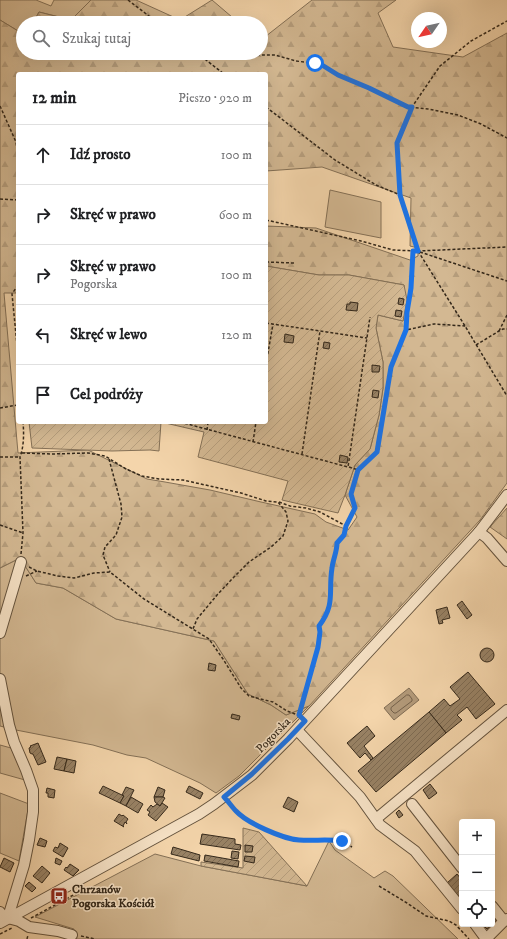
<!DOCTYPE html>
<html lang="pl">
<head>
<meta charset="utf-8">
<style>
  :root { --surface:#fff; --page:#f6f6f6; --text:#202124; --muted:#757577; --line:#e0e0e0 }
  body { margin:0; font-family:"IM FELL DW Pica",serif; background:var(--page); color:var(--text) }
  .controls { position:absolute; right:12px; bottom:12px; display:grid; overflow:hidden; border-radius:4px; box-shadow:0 4px 16px #0002 }
  .controls button { width:36px; height:36px; display:grid; place-items:center; padding:0; border:0; border-bottom:1px solid var(--line); background:var(--surface); color:var(--text); font:20px sans-serif }
  .compass { position:absolute; left:411px; top:12px; width:36px; height:36px; border-radius:50%; background:var(--surface); box-shadow:0 4px 16px #0002; rotate:236deg }
  .stop { position:absolute; width:12px; height:12px; margin:-9px; border:3px solid #1a73e8; border-radius:50%; background:#fff }
  .stop.end { background:#1a73e8; border-color:#fff; box-shadow:0 1px 4px #0008 }
  .list { margin:0; padding:0; list-style:none }
  h2 { display:flex; justify-content:space-between; align-items:center; height:52px; margin:0; padding:0 16px; font-size:17px }
  h2 small { font-size:13px; font-weight:400; color:var(--muted) }
  .list li { display:grid; grid-template-columns:26px 1fr auto; gap:12px; align-items:center; box-sizing:border-box; height:60px; padding:0 16px; border-top:1px solid var(--line) }
  .list b { display:block; font-size:15px; white-space:nowrap }
  .list p { margin:0; font-size:13px; white-space:nowrap; color:var(--muted) }
  .list em { font-size:13px; font-style:normal; color:var(--muted) }
  .icon { flex:none; width:22px; height:22px; fill:none; stroke:currentColor; stroke-width:2; stroke-linecap:round; stroke-linejoin:round }
  .map { position:relative; flex:none; width:507px; height:939px; overflow:hidden }
  .search { position:absolute; background:var(--surface); box-shadow:0 4px 16px #0002; left:16px; top:16px; width:252px; height:44px; display:flex; align-items:center; gap:10px; box-sizing:border-box; padding:0 14px; border-radius:22px; color:var(--muted); font-size:15px }
  .panel { position:absolute; background:var(--surface); box-shadow:0 4px 16px #0002; left:16px; top:72px; width:252px; height:352px; border-radius:4px }
  .map>svg:first-child { display:block }
  .green { fill:#d3b892; stroke:#847056 }
  .forest { fill:url(#forest-firs); stroke:#847056; fill-rule:evenodd }
  .garden { fill:url(#garden-furrows); stroke:#847056 }
  .water { fill:#b39a7a; stroke:#806c54 }
  .lines { fill:none; stroke-linecap:round; stroke-linejoin:round }
  .shore { stroke:#74614a; stroke-width:1 }
  .building { fill:url(#building-hatch); stroke:#34281a }
  .minor-casing { stroke:#64533e; stroke-width:12 }
  .path { stroke:#34281a; stroke-width:1.5; stroke-dasharray:3 2; stroke-linecap:butt }
  .minor { stroke:#f8e4c8; stroke-width:10 }
  .route { stroke:#1a73e8; stroke-width:5 }
  .labels { text-anchor:middle; stroke-width:3; stroke-linejoin:round; paint-order:stroke }
  .street-label { font-size:12px; fill:#34281a; stroke:#f8e4c8 }
  .poi-label { font-size:12px; font-weight:bold; fill:#34281a; stroke:#f8e4c8; text-anchor:start }
</style>
</head>
<body>
<div class="map">
<svg width="507" height="939" viewBox="0 0 507 939">
  <defs>
    <pattern id="forest-firs" width="22" height="20" patternUnits="userSpaceOnUse"><rect width="22" height="20" fill="#d3b892"/><path d="M5 1l3.5 6h-7zM16 11l3.5 6h-7z" fill="#b69e7d"/></pattern>
    <pattern id="garden-furrows" width="10" height="10" patternUnits="userSpaceOnUse"><rect width="10" height="10" fill="#d3b892"/><path d="M-1 1l2-2M0 10L10 0M9 11l2-2" fill="none" stroke="#b69e7d"/></pattern>
    <pattern id="building-hatch" width="6" height="6" patternUnits="userSpaceOnUse"><rect width="6" height="6" fill="#988265"/><path d="M-1 1l2-2M0 6l6-6M5 7l2-2" fill="none" stroke="#7d6a52"/></pattern>
  </defs>
  <rect width="100%" height="100%" fill="#f4d5ab"/>
  <filter id="stains"><feTurbulence type="fractalNoise" baseFrequency=".005" numOctaves="4"/><feColorMatrix values="0 0 0 0 .2 0 0 0 0 .09 0 0 0 0 .02 0 0 0 .5 -.17"/></filter>
  <radialGradient id="worn" r=".72"><stop offset=".6" stop-color="#630" stop-opacity="0"/><stop offset="1" stop-color="#630" stop-opacity=".3"/></radialGradient>
  <g class="green">
    <polygon points="0,0 36,0 51,6 54,0 91,0 71,20 39,12 33,23 23,23 23,34 0,20"/>
    <polygon points="330,190 381,202 381,238 325,227"/>
    <polygon points="20,558 36,583 63,588 116,619 214,641 248,694 271,705 286,715 309,706 239,776 216,793 200,783 146,758 127,755 93,745 16,730 0,726 0,568"/>
    <polygon points="0,745 11,748 25,780 0,773"/>
    <polygon points="0,793 29,804 19,861 0,853"/>
    <polygon points="329,841 335,850 374,878 385,871 393,876 458,939 73,939 72,938 74,929 35,917 155,854 201,866 307,886"/>
  </g>
  <g class="forest">
    <polygon points="91,0 136,0 180,20 212,0 239,23 33,23 39,12 71,20"/>
    <path d="M312,0H396L378,13L393,47L463,57L507,33V483L480,520L309,706L286,715L271,705L248,694L214,641L116,619L63,588L36,583L20,558L0,568V20L23,34V53H261V40ZM18,74H266V171L322,167L411,198L410,246L418,248V256L410,260L316,228L266,226V266L319,275H349L404,285L403,321L378,315L376,328L383,362V388L379,415L370,449L355,465L345,495L357,517L348,530L326,522L315,514L261,502L210,490L165,482L147,479L88,450L18,453L4,293H18Z"/>
    <polygon points="507,508 507,539 490,527"/>
  </g>
  <g class="garden">
    <polygon points="266,266 319,275 349,275 404,285 407,300 403,321 378,315 376,328 383,362 383,388 379,415 370,449 355,465 345,495 338,513 282,500 288,481 198,457 204,432 161,422 159,451 150,450 112,451 32,448 29,422 266,422"/>
    <polygon points="243,828 259,832 307,886 201,866 201,862 243,868"/>
  </g>
  <polygon class="water" points="409,688 419,700 394,720 384,708"/>
  <g class="lines">
    <polygon class="shore" points="407,695 409,695 412,699 412,701 396,713 394,713 391,710 391,708"/>
  </g>
  <g class="building">
    <polygon points="399,298 404,299 403,305 398,304"/>
    <polygon points="350,302 358,303 357,311 346,310 347,304 350,304"/>
    <polygon points="396,310 402,311 401,317 395,316"/>
    <polygon points="285,334 294,336 293,343 284,342"/>
    <polygon points="324,342 330,343 329,349 323,348"/>
    <polygon points="372,365 380,366 379,372 372,372"/>
    <polygon points="373,390 379,391 378,398 372,397"/>
    <polygon points="340,455 348,457 347,463 339,462"/>
    <polygon points="462,601 472,615 467,619 457,605"/>
    <polygon points="447,607 450,618 442,620 443,623 439,624 436,610"/>
    <circle cx="487" cy="655" r="7"/>
    <polygon points="209,663 216,665 215,671 208,670"/>
    <polygon points="468,672 495,704 476,719 467,707 457,715 462,720 446,733 429,712 444,699 450,706 460,699 450,687"/>
    <polygon points="429,712 446,733 376,792 358,771"/>
    <polygon points="232,714 240,716 239,720 231,718"/>
    <polygon points="367,726 375,736 364,746 373,758 371,760 365,753 360,758 347,743"/>
    <polygon points="38,743 46,762 38,765 33,754 32,754 30,753 29,748 31,747 30,746"/>
    <polygon points="57,757 67,759 64,771 54,769"/>
    <polygon points="67,759 76,761 74,773 64,771"/>
    <polygon points="430,784 437,793 429,799 423,790"/>
    <polygon points="103,786 124,796 120,803 99,793"/>
    <polygon points="189,786 203,793 200,799 186,792"/>
    <polygon points="126,787 134,790 126,806 120,803 124,796 122,795"/>
    <polygon points="158,787 165,790 163,797 154,797"/>
    <polygon points="47,788 55,790 54,798 48,797 48,793 46,793"/>
    <polygon points="131,797 143,804 138,813 126,806"/>
    <polygon points="154,797 163,797 165,798 160,806 155,802"/>
    <polygon points="288,797 298,802 294,812 283,807"/>
    <polygon points="162,803 168,807 156,821 148,815 150,812 147,810 151,805 153,807 157,804 160,806"/>
    <polygon points="399,810 403,815 399,818 396,813"/>
    <polygon points="119,814 122,816 123,815 128,819 126,822 127,824 125,822 123,826 124,827 114,821"/>
    <polygon points="202,834 235,839 235,844 241,845 240,850 200,844"/>
    <polygon points="40,838 47,841 45,847 37,845"/>
    <polygon points="60,843 68,848 63,857 53,851 55,847 58,848"/>
    <polygon points="245,845 253,846 252,852 245,852"/>
    <polygon points="173,847 200,855 199,861 171,854"/>
    <polygon points="232,851 239,852 238,859 231,858"/>
    <polygon points="205,855 239,861 238,867 204,861"/>
    <polygon points="245,856 255,857 254,863 244,861"/>
    <polygon points="4,858 14,863 10,872 0,867"/>
    <polygon points="56,858 62,861 60,865 55,863"/>
    <polygon points="70,864 79,870 73,876 64,870 66,867 67,868"/>
    <polygon points="42,866 50,873 42,883 33,876"/>
    <polygon points="457,874 462,880 462,900 447,883"/>
    <polygon points="29,882 36,888 32,892 25,886"/>
    <polygon points="492,915 497,921 487,929 482,924 492,924"/>
  </g>
  <g class="lines">
    <defs>
      <g id="minor">
        <polyline points="479,532 487,538 507,561"/>
        <polyline points="0,633 21,562"/>
        <polyline points="0,679 9,725 14,742 26,770 33,790 33,812 29,840 24,865 9,914 9,918"/>
        <polyline points="297,730 360,797 380,825 415,851 462,909"/>
        <polyline points="412,804 462,868"/>
        <polyline points="376,819 507,710"/>
        <polyline points="492,906 504,921 507,919"/>
        <polyline points="0,912 4,917 19,921 29,927 58,931 72,935"/>
        <polyline points="0,923 199,814 214,804 252,775 288,739 479,532 507,495"/>
        <polyline points="475,924 486,939 504,921"/>
      </g>
    </defs>
    <use href="#minor" class="minor-casing"/>
    <g class="path">
      <polyline points="128,0 158,23"/>
      <polyline points="197,53 224,74"/>
      <polyline points="232,53 252,55 275,55 296,61 320,64 338,75 369,87 408,107 428,109 458,115 481,124 507,138"/>
      <polyline points="0,106 16,142 18,157"/>
      <polyline points="266,107 335,160 376,185 400,195 418,251 465,326 507,396"/>
      <polyline points="400,195 397,143 412,107 440,66 471,41 507,21"/>
      <polyline points="0,199 18,200"/>
      <polyline points="266,220 361,241 393,250 418,251 507,247"/>
      <polyline points="420,252 507,281"/>
      <polyline points="266,262 294,263"/>
      <polyline points="18,285 12,294 18,355"/>
      <polyline points="266,323 367,338"/>
      <polyline points="406,330 407,312 411,288 413,251"/>
      <polyline points="499,331 507,315"/>
      <polyline points="476,345 499,331 503,329 507,329"/>
      <polyline points="266,364 273,324"/>
      <polyline points="0,408 18,405"/>
      <polyline points="180,422 348,467 370,317"/>
      <polyline points="207,430 208,422"/>
      <polyline points="253,442 256,422"/>
      <polyline points="22,453 52,454 88,453 105,456 126,469 142,476 159,479 183,480 241,493 266,501 278,502 286,512 288,521 283,536 271,547 249,562 233,578 217,595 197,619 193,629"/>
      <polyline points="302,454 320,331"/>
      <polyline points="0,457 20,457"/>
      <polyline points="109,459 121,504 122,517 116,535 105,547 103,555 110,572"/>
      <polyline points="349,467 358,470"/>
      <polyline points="279,502 290,506 306,508 320,512 346,526"/>
      <polyline points="0,525 23,533"/>
      <path d="M21,554L23,533L20,457C24,446 24,434 23,422"/>
      <polyline points="29,567 37,571 58,576 74,578 94,573 110,572 144,599 209,639 223,659 241,688 249,696 273,702 287,711 298,715"/>
      <polyline points="26,576 37,571"/>
      <path d="M300,713L318,647L320,631L319,626C336,604 329,593 332,568C333,560 337,552 337,543L344,535L346,526L355,509L351,493L358,470L377,452L391,367L406,330L434,324L465,326"/>
      <polyline points="229,802 236,812 252,823 279,835 298,840 330,839 342,841 352,847"/>
      <polyline points="379,886 407,903 426,916 449,921 456,925 469,939"/>
      <polyline points="31,918 77,893 83,888"/>
      <polyline points="0,934 12,928"/>
      <polyline points="81,936 95,939"/>
      <polyline points="27,939 28,935"/>
    </g>
    <use href="#minor" class="minor"/>
  </g>
  <g class="lines">
    <path class="route" d="M315,63L322,65L338,75L369,88L408,107H412L397,143L400,195L418,251H413L411,288L407,312L406,330L391,367L377,452L358,470L351,494L355,508L346,526L344,535L337,543C337,552 333,559 332,568C328,593 336,603 319,626L320,632L318,647L299,715L305,721L288,739L252,774L224,797C228,801 232,807 236,811C247,823 283,839 299,840C314,841 328,839 342,841"/>
  </g>
  <defs>
    <symbol id="bus-square" viewBox="-11 -11 22 22"><rect x="-9" y="-9" width="18" height="18" rx="4" fill="#8f2418" stroke="#f8e4c8"/><path d="M-5-6H5V4H4V6H2V4H-2V6H-4V4H-5ZM-3.5-4V0h7V-4ZM-3.5 1.2v1.5H-2V1.2ZM2 1.2v1.5H3.5V1.2Z" fill="#fff"/></symbol>
  </defs>
  <g fill-rule="evenodd">
    <use href="#bus-square" x="49" y="886" width="20" height="20"/>
  </g>
  <g class="labels">
    <g class="street-label">
      <text transform="translate(273 735) rotate(-46)" y="4">Pogorska</text>
    </g>
    <g class="poi-label">
      <text x="72" y="893">Chrzanów<tspan x="72" dy="14">Pogorska Kościół</tspan></text>
    </g>
  </g>
  <rect width="100%" height="100%" filter="url(#stains)"/>
  <rect width="100%" height="100%" fill="url(#worn)"/>
</svg>
<div class="controls">
<button>+</button>
<button>−</button>
<button><svg class="icon" aria-label="locate" viewBox="0 0 24 24"><circle cx="12" cy="12" r="6"/><path d="M12 2v4M12 18v4M2 12h4M18 12h4"/></svg></button>
</div>
<svg class="compass" viewBox="-18 -18 36 36"><path d="M0-13l5 13h-10z" fill="#e53935"/><path d="M0 13l5-13h-10z" fill="#757577"/></svg>
<div class="stop" style="left:315px;top:63px"></div>
<div class="stop end" style="left:342px;top:841px"></div>
<div class="search"><svg class="icon" aria-label="search" viewBox="0 0 24 24"><circle cx="10" cy="10" r="6"/><path d="M15 15l6 6"/></svg>Szukaj tutaj</div>
<section class="panel">
<h2>12 min<small>Pieszo · 920 m</small></h2>
<ul class="list">
<li><svg class="icon" aria-label="ahead" viewBox="0 0 24 24"><path d="M12 20V5M6 11l6-6 6 6"/></svg><div><b>Idź prosto</b></div><em>100 m</em></li>
<li><svg class="icon" aria-label="right" viewBox="0 0 24 24"><path d="M7 20v-9h11M14 6l5 5-5 5"/></svg><div><b>Skręć w prawo</b></div><em>600 m</em></li>
<li><svg class="icon" aria-label="right" viewBox="0 0 24 24"><path d="M7 20v-9h11M14 6l5 5-5 5"/></svg><div><b>Skręć w prawo</b><p>Pogorska</p></div><em>100 m</em></li>
<li><svg class="icon" aria-label="left" viewBox="0 0 24 24"><path d="M17 20v-9H6M10 6l-5 5 5 5"/></svg><div><b>Skręć w lewo</b></div><em>120 m</em></li>
<li><svg class="icon" aria-label="arrive" viewBox="0 0 24 24"><path d="M6 21V4h12l-3 4 3 4H6"/></svg><div><b>Cel podróży</b></div></li>
</ul>
</section>
</div>
</body>
</html>
